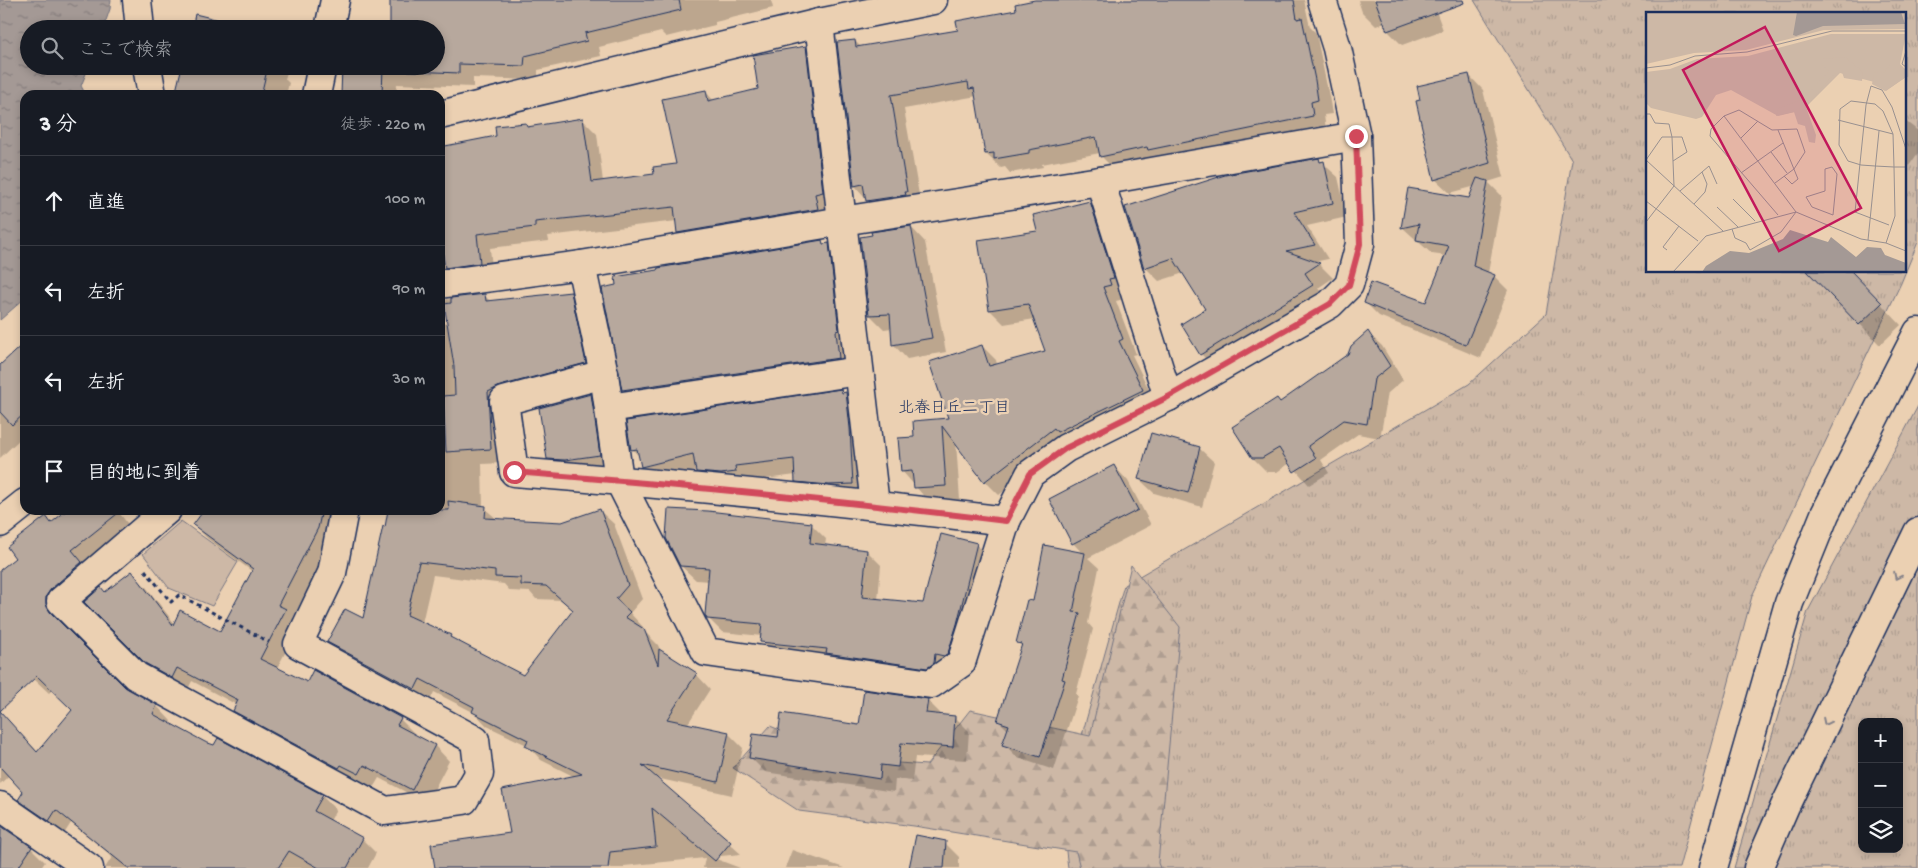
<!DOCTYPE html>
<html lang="ja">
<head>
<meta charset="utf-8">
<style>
  :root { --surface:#171b24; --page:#242831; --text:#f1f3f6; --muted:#9ea1a6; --line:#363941 }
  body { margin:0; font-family:"Gochi Hand","Klee One",sans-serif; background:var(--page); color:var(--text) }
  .controls { position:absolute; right:15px; bottom:15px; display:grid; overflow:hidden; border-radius:10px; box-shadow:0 2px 8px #0003 }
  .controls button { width:45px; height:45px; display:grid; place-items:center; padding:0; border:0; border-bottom:1px solid var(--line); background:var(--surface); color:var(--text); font:25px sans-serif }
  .stop { position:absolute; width:15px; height:15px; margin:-11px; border:4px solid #d1495b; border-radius:50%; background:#fff }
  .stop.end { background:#d1495b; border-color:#fff; box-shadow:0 1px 5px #0008 }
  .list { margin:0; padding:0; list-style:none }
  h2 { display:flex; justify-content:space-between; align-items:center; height:65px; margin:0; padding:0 20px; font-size:21px }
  h2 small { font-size:16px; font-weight:400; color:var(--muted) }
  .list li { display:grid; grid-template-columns:32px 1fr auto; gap:15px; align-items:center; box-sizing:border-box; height:90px; padding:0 20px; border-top:1px solid var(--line) }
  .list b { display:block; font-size:19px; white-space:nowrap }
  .list em { font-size:16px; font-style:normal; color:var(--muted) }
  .icon { flex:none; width:28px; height:28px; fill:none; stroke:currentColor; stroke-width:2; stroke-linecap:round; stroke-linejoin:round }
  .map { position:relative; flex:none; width:1918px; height:868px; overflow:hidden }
  .search { position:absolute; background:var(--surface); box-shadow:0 2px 8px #0003; left:20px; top:20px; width:425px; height:55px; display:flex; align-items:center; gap:12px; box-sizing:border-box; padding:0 18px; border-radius:28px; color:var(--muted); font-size:19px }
  .panel { position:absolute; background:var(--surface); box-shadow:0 2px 8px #0003; left:20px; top:90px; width:425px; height:425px; border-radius:15px }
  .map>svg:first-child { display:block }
  .grass { fill:url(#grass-tufts); stroke:#747482; fill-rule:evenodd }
  .forest { fill:url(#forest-firs); stroke:#747482 }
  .park { fill:#cdb8a6; stroke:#747482 }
  .water { fill:url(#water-ripples); stroke:#6d6f7f }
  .shadow { fill:#0003; fill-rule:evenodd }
  .building { fill:#b7a89d; stroke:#1b2f5e; fill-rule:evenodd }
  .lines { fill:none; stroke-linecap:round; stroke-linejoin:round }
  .minor-casing { stroke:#1b2f5e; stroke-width:31 }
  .path { stroke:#1b2f5e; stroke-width:3; stroke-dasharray:4 4; stroke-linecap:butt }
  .minor { stroke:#ebd0b2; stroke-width:28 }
  .oneway { stroke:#838088 }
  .route { stroke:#d1495b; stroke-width:6 }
  .labels { text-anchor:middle; stroke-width:5; stroke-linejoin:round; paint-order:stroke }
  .neighbourhood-label { font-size:16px; fill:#1b2f5e; stroke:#ebd0b2 }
  .inset-road { fill:none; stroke:#989090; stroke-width:1 }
  .view { fill:#c2185b; fill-opacity:0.15; stroke:#c2185b; stroke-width:2.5 }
  .inset-edge { fill:none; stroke:#1b2f5e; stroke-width:2.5 }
</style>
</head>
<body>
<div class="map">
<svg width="1918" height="868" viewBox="0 0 1918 868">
  <defs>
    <pattern id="grass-tufts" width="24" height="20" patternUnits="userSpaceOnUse" patternTransform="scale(1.25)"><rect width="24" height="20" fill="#cdb8a6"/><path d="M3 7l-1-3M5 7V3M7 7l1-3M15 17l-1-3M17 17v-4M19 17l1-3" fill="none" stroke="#af9e91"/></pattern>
    <pattern id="forest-firs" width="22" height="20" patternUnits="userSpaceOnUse" patternTransform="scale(1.25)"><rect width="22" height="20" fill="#cdb8a6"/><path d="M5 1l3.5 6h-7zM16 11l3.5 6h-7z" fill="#af9e91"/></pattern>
    <pattern id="water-ripples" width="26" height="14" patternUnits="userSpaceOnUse" patternTransform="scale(1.25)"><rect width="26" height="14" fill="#a49995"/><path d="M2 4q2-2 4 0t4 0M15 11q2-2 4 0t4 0" fill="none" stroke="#857d7d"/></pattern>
  </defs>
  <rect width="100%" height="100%" fill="#ebd0b2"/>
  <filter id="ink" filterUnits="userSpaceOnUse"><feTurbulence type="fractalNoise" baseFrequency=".02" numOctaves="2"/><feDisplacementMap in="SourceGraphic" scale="10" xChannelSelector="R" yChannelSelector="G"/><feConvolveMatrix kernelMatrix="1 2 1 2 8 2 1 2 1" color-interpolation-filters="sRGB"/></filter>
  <g filter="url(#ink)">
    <g class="grass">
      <path d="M1474,0H1918V242L1901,283L1752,596L1679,868H1068L1061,810L1124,585L1469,384L1546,314L1572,160ZM1647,14H1904V271H1647Z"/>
      <path d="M1918,406V868H1734L1808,611ZM1862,722H1899V849H1862Z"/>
    </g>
    <polygon class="forest" points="1131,565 1180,627 1158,863 1160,868 1080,868 1076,852 914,826 799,811 733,768 770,726 855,760 927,765 970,710 1090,736"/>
    <polygon class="park" points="181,521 238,562 212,606 169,588 143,554"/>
    <polygon class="water" points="0,0 111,0 110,9 103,29 29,29 29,66 89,66 81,86 86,95 25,95 25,298 0,320"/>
    <g class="shadow">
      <polygon points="392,0 771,0 773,8 715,22 715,25 666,37 661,32 599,47 601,56 538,70 538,80 473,78 473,87 397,84 396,95 342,95 349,66 436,66 436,29"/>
      <polygon points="1040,0 1304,0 1310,27 1316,33 1329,96 1332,114 1324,115 1326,130 1115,170 1101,156 1100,153 1042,164 1043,167 1010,173 1005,167 1001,168 986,154 977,96 904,109 921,206 881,215 855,186 855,41 861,47 960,31 1017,11"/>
      <polygon points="1358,0 1432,0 1443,30 1402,45 1388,31 1385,23 1376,26 1362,12"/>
      <polygon points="806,47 820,61 831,223 693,246 679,232 677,221 548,236 549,241 490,248 493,277 440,279 440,149 583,120 597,134 603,182 656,175 678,165 705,91 714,101 760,90"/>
      <polygon points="215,66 289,66 285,79 289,83 286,95 209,95"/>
      <polygon points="1469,75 1483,90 1504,177 1488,182 1502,196 1488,273 1494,276 1508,290 1481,358 1379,316 1365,302 1426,303 1446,256 1432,254 1402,227 1470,200 1476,186 1450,193 1435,179"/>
      <polygon points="1904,120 1918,131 1918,153 1904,173"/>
      <polygon points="1319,160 1338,177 1347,217 1307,226 1328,259 1314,262 1319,264 1333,278 1318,288 1326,300 1215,368 1201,354 1207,309 1184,273 1159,281 1145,267"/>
      <polygon points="1090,203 1104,217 1124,299 1116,301 1136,354 1132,355 1156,404 1068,442 999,495 985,481 956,442 960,500 929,502 902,471 915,439 950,419 982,346 996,360 997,365 1047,352 1035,319 1004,324 990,310 980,241 1039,232"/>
      <polygon points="911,227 925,242 946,352 907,359 893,344 892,328 884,329 870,315"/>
      <polygon points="822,242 825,245 828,244 843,258 852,372 638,404 623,390"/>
      <polygon points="1850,271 1901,325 1880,345 1860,324"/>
      <path d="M570,293L585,308L599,377L514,400L504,463L482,464L483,507L498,520L563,523L599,510L614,524L642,599L630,613L643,627L642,629L658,645L661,652L696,674L710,689L687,725L729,734L743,748L732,795L656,778L741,854L711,857L740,868H703L705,858L624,866V868H436L512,834L575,777L541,760L527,745L487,726L475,713L434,692L429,703L343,656L329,642L364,620L390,510H440V324L448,323L444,300L484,295L491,302ZM433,575L504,584L510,591L530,592L536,599L561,600L574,611L523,676L456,642L450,636L422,623Z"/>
      <polygon points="1368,333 1382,346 1403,380 1388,393 1380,438 1358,434 1321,460 1329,473 1309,485 1290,463 1277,472 1267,472 1253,458 1280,403 1349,355"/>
      <polygon points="0,367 25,394 25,443 21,438 0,458"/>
      <polygon points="841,391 860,408 867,498 810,495 796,481 796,475 711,486 696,471 657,480 642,466 641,458 632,449"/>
      <polygon points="591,395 605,409 613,469 562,473 548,458"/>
      <polygon points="1199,448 1214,462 1202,507 1154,493 1139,479"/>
      <polygon points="1114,466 1128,481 1151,525 1088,558 1099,568 1088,623 1093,629 1076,694 1078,696 1054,770 1018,758 1004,744 1008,730 999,721 1022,647 1018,642 1034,603 1083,554 1073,543 1051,499"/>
      <polygon points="68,510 117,510 131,528 60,610 60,619 64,628 124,688 157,706 171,721 169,724 205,743 322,796 336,810 330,821 362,839 376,853 368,868 105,868 112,857 107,852 71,823 64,834 34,814 20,799 77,714 52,690 49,693 34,679 0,636 0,571 17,558 51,524"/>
      <polygon points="206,510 339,510 332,542 293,618 300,625 277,668 308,684 400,719 414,733 413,735 435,746 449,761 427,803 379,778 373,788 356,778 354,782 248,725 234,710 237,705 192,681 187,691 161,677 86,602 106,593 131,573 146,587 175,624 221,632 253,572 208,539 194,525"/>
      <polygon points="811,524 826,539 825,546 867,551 881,565 878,600 924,604 977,545 991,559 948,677 776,655 762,641 762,636 722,632 708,618 709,581 696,580 681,566"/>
      <polygon points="928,701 942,715 955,717 969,731 967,760 915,757 912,781 895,779 894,792 765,772 751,758 779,739 860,726"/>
      <polygon points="0,712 36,750 0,784"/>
      <polygon points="1,827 31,848 45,862 41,868 0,868"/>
      <polygon points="945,843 959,857 959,868 910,868"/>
      <polygon points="792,850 844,868 785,868"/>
    </g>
    <g class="building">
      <polygon points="390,0 679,0 681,10 585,33 587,41 525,56 524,66 459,64 459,73 389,70 389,66 436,66 436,29 390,29"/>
      <polygon points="1035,0 1294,0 1297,19 1302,18 1315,80 1318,100 1311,102 1313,116 1148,150 1147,147 1100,157 1096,137 1029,150 1029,153 994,159 994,153 985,154 974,88 969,89 968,82 891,95 907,192 905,192 906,195 866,201 863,184 854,186 837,42 855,40 856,47 958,30 956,21 1016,10 1015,4"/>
      <polygon points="1375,0 1463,0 1464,3 1387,31"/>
      <polygon points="195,14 256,29 192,29"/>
      <polygon points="806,46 823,192 815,194 818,209 677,233 674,207 535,222 535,227 477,234 480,263 445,268 440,236 440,147 496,136 495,126 526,123 527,127 583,118 592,182 654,174 653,167 676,164 662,99 706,90 708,101 758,89 753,55"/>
      <polygon points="182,66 268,66 261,95 175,95"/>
      <polygon points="342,66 383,66 382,95 341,95"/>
      <polygon points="1469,74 1490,163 1434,180 1416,101 1420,100 1417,86"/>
      <polygon points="1319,158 1320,162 1324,161 1333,203 1294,212 1315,245 1286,251 1320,263 1305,273 1313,285 1200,355 1181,324 1205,309 1173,258 1144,268 1125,207 1225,175"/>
      <polygon points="1477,178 1488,181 1473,266 1495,275 1466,345 1364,303 1371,282 1426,302 1449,246 1416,240 1419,224 1401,228 1408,188 1469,198"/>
      <polygon points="1090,201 1114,278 1109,279 1111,285 1103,287 1123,339 1119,341 1143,390 1057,432 1054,428 984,482 942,426 946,486 914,488 912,471 901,472 898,438 914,437 913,421 948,418 929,362 982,345 989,366 1045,351 1028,304 989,310 978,240 1037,231 1033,215"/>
      <polygon points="911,226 932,338 892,345 890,314 869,315 860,237 872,235 871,232"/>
      <polygon points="822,240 823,244 829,243 839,330 836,331 839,358 622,390 602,288 616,285 615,277 657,270 658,268"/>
      <polygon points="1807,271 1851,271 1882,303 1859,325"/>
      <polygon points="571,292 586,363 500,386 488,392 491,449 446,452 443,396 455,395 454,366 444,304 451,303 451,298 485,294 486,301"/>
      <polygon points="1368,331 1390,366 1374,379 1367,424 1344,420 1308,446 1316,458 1294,472 1279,448 1262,458 1252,458 1232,427 1277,398 1280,402 1348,354 1351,346"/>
      <polygon points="25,342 25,413 12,425 0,412 0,365"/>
      <polygon points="841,389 842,393 846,392 850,428 853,484 829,485 795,482 794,459 735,466 736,472 721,474 696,472 693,454 641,467 637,449 631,450 626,421"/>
      <polygon points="591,394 600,455 565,460 547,459 539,408"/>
      <polygon points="1151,433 1200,447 1188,493 1138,479"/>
      <polygon points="1114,465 1138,510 1072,544 1049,499"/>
      <path d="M448,501L486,506L485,518L562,522L600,509L628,585L616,599L630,612L625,617L644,629L658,665L659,649L697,673L667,719L729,732L718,782L642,765L731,842L715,861L652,808L656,847L610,852L608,868H435L431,844L510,833L502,790L582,774L525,746L528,740L472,712L474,707L420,679L415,689L327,642L345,609L363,618L383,526L385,527L388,510H449ZM419,562L495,571V577L521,578V585L546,586L573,610L523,675L450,637L451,635L407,615Z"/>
      <polygon points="668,509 708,511 812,523 810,543 867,550 862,597 923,603 941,534 977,543 957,624 948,653 944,656 935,654 934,663 927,668 826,653 827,649 760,642 762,624 707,619 705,615 709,568 680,566 666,538"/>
      <path d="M67,510H122L72,550L82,562L51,589L46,596V604L50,612L125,687L157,705L153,714L205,742L214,745L218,738L323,795L314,811L363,838L347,868H319L289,851L278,868H128L56,810L49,821L18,800L23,792L0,767V570L15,558L7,547L46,516L51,523ZM37,676L72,710L37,752L0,711Z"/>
      <polygon points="204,510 322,510 318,528 278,605 286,609 260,659 307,682 313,670 401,718 397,725 435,745 412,790 364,765 359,774 341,765 339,768 233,711 238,700 177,668 172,678 145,663 84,602 101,587 105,592 132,571 173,625 180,610 220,631 253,569 193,525"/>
      <polygon points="1044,545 1085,553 1073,612 1080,613 1062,679 1065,680 1040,757 1002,745 1009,725 997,721 1022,644 1016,643 1027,600 1033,601"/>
      <polygon points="864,690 928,699 926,713 955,716 953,747 901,743 898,767 881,765 880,779 749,758 753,734 778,737 781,713 859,725"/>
      <polygon points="1,826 32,847 18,868 0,868"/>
      <polygon points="916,835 946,841 944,868 909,868"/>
    </g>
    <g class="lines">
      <defs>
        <g id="minor">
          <polyline points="137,0 140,29"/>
          <polyline points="819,23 875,505"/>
          <polyline points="329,29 335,0"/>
          <polyline points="147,66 152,95"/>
          <polyline points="316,95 322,66"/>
          <polyline points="440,115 819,23 933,0"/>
          <polyline points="1100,181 1168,397"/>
          <polyline points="581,265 604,374 619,480 706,652 931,684 961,663 1006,521 1030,474 1066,448 1168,397 1330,304 1349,285 1360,244 1356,136 1337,48 1322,0"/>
          <polyline points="440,284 581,265 842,221 1100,181 1356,136"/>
          <path d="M604,374L504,401L514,472C679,485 843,501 1006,521"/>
          <polyline points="609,408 859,371"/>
          <polyline points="167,510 61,601 136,676 385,811 464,800 479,774 475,740 298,644 332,573 344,510"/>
          <polyline points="0,523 25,503"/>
          <polyline points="0,806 89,868"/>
          <polyline points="1713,868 1789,603 1825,514 1918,332"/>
          <polyline points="1758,868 1785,806 1918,532"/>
        </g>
      </defs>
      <use href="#minor" class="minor-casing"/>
      <polyline class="path" points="145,570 171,602 179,595 269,642"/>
      <use href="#minor" class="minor"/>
    </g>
    <defs><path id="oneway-chevron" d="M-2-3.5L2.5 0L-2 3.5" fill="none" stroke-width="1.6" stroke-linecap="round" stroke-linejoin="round" transform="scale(1.25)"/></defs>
    <g class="oneway">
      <use href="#oneway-chevron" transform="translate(1897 576) rotate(116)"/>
      <use href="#oneway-chevron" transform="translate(1826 722) rotate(116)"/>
    </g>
  </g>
  <g class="lines" filter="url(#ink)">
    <path class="route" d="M514,472C679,485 843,501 1006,521L1030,474L1066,448L1168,397L1330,304L1349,285L1360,244L1356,136"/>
  </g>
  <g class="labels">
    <g class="neighbourhood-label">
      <text x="954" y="412">北春日丘二丁目</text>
    </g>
  </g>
  <g transform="translate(1646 12)">
    <rect width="260" height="260" fill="#ebd0b2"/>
    <path d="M0,0H260V17L178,18L100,38L48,41L0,52ZM185,22H260L254,52L260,58V65L240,79L232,71L194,61L157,98L132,104L85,78L70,83L56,105L50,107L5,96L0,91V60L24,57L51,47L102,44Z" fill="#cdb8a6"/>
    <path d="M199,45L217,60L216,69L198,66L196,60H191L183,67L160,95L170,123L169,131L163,130L159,114L152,112L148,100L130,104L133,96L157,87L183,59L175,52V47ZM244,52H252L260,65L239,79L226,72L228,61L239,60Z" fill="#cdb8a6"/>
    <path d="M151,0H255L259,12L177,14L150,24L147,23ZM144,218L182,230L185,225L210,245L221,235L235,236L239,243L260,251V260H56L60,254L84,239L103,241L137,227Z" fill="#a49995"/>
    <path class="inset-road" d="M260,39L256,52L260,55M0,56L24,53L49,44L101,40L186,19H260M0,102H4L9,111L23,112L26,125H36L41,140L27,149M78,104L150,200L135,220L104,238L100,231L89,226L86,217M192,108L247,122M132,118L152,167L146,172L138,164M95,126L112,109M125,140L141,161M0,148L16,125H26L28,174L0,210M0,148L77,219M186,155L191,162L187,203L166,195L160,185L179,179V157ZM56,160L63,154L71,172M95,161L137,131M129,171L148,157L159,140L151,117L126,118L93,98L78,104L65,117L64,124L132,203M34,179L56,160L61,172L59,180L48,192M87,187L109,209M0,189L52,229M71,195L92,215M243,213L209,200L220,93L225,74L236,78L246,95L260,137M222,228L233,119M240,231L249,204L248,155L247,122L237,99L229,92L205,89L194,97L193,133L202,149L215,153L229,154L248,155H260M21,238L17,235L33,214M27,260L60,224L150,200L215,227L240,231L260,239"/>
    <path class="view" d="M119,15L215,196L133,239L37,58Z"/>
    <rect width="260" height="260" class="inset-edge"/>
  </g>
</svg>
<div class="controls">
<button>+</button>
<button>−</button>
<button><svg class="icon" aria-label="layers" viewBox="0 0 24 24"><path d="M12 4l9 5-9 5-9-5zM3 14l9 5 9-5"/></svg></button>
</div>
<div class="stop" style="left:514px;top:472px"></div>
<div class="stop end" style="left:1356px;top:136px"></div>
<div class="search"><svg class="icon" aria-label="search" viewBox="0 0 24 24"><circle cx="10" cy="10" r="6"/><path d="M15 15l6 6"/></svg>ここで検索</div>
<section class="panel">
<h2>3 分<small>徒歩 · 220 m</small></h2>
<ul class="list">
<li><svg class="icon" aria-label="ahead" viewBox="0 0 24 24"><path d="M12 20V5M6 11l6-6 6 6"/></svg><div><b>直進</b></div><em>100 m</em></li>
<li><svg class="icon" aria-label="left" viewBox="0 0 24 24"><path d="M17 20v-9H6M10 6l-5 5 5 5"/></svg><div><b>左折</b></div><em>90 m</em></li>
<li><svg class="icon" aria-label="left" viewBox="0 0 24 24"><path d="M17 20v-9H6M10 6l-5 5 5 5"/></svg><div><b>左折</b></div><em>30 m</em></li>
<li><svg class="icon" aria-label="arrive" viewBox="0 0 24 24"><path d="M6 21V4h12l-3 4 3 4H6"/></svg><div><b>目的地に到着</b></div></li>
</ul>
</section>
</div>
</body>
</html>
